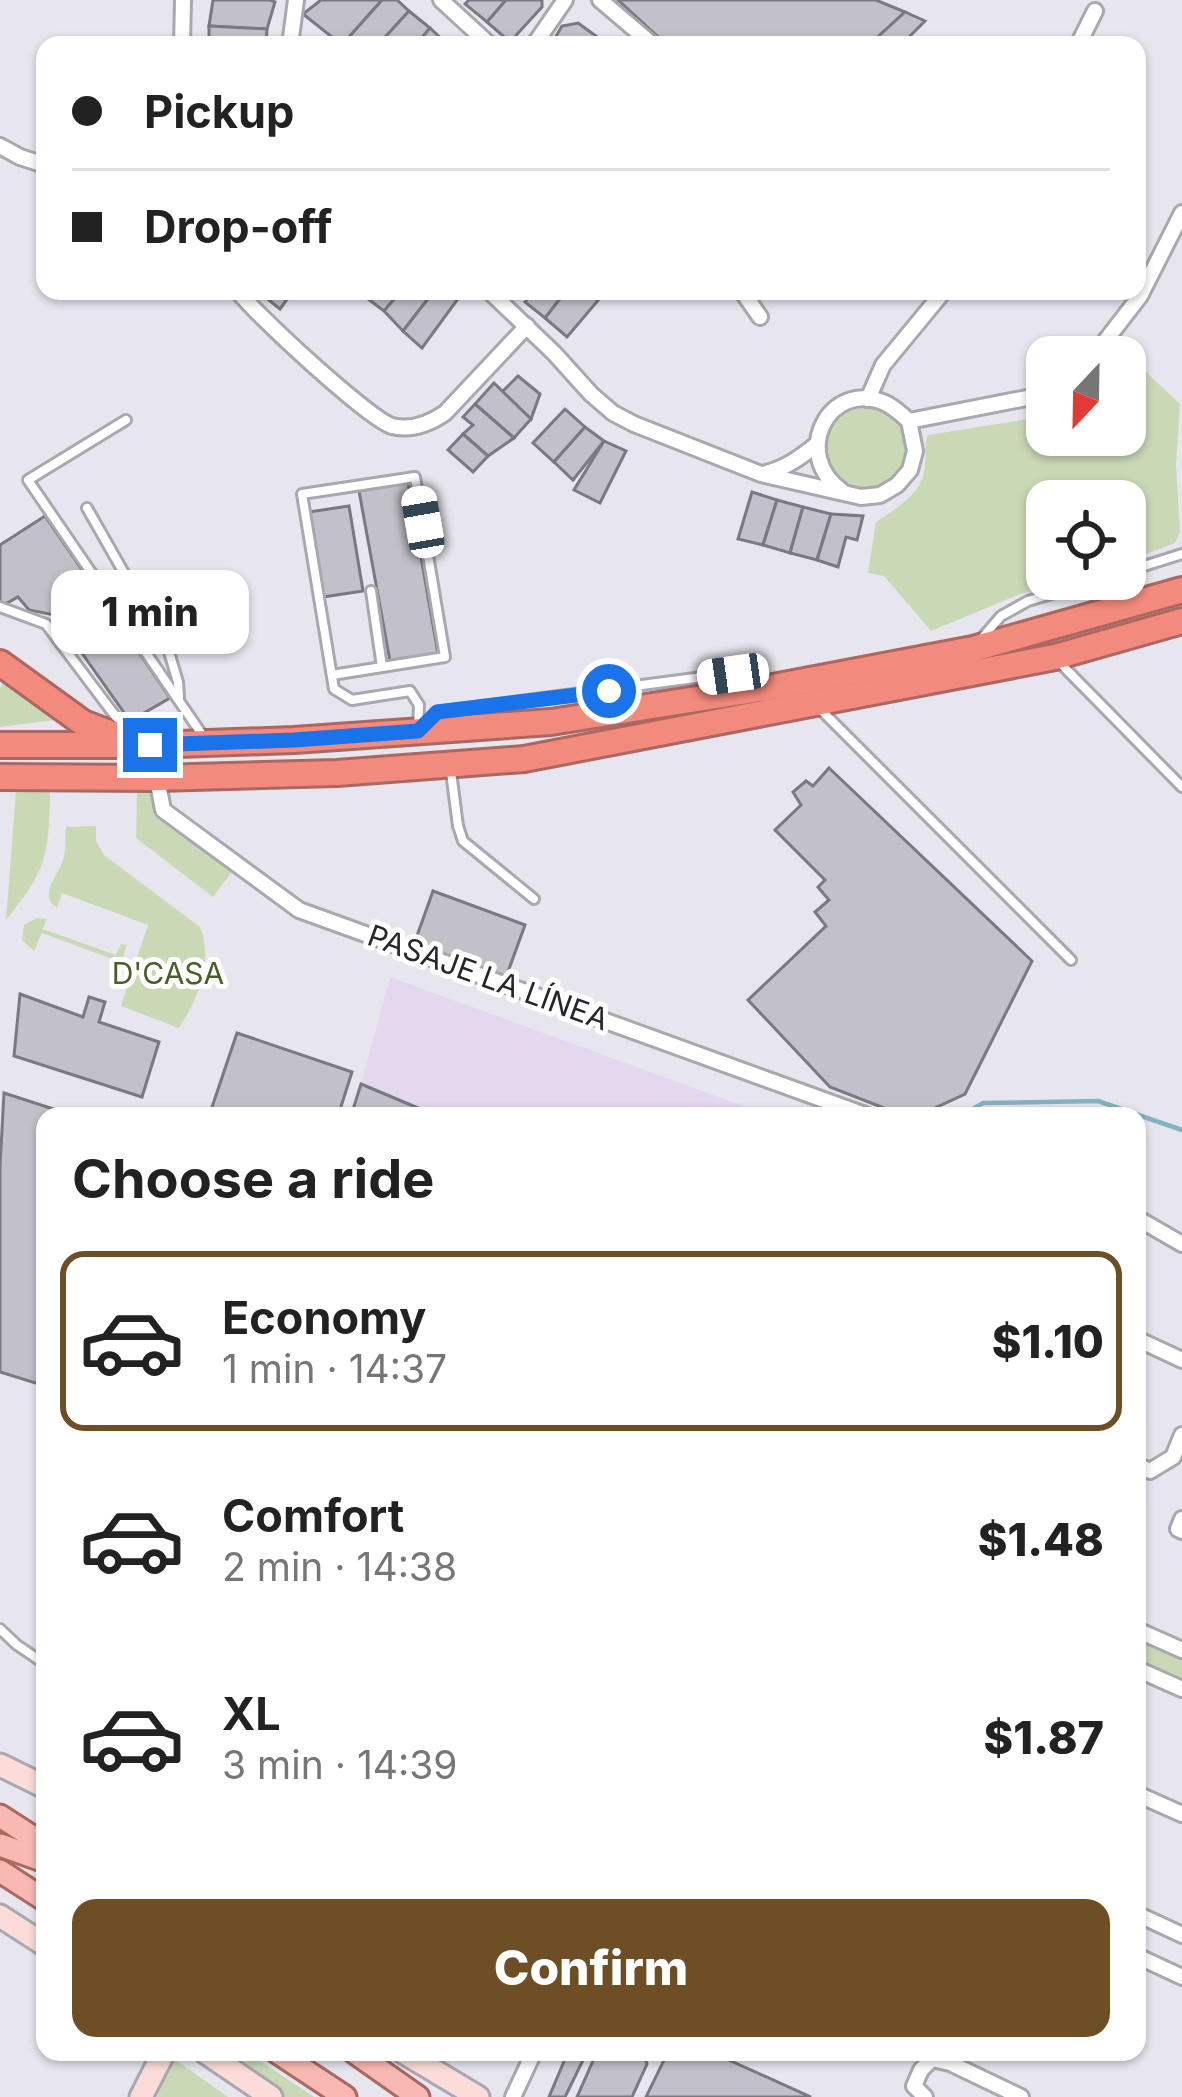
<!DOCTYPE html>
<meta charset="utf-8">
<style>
body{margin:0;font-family:Inter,sans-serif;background:#f2f2f2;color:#222;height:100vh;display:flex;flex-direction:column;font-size:45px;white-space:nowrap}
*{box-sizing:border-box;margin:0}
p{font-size:39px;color:#767676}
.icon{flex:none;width:66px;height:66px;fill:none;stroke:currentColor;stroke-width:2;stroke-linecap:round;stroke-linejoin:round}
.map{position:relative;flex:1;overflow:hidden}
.side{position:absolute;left:36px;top:1107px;width:1110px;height:954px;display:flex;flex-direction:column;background:#fff;border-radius:24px;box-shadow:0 3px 9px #0004}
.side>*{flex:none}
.hud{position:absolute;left:36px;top:36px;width:1110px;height:264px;border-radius:24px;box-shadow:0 3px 9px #0004;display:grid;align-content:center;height:264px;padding:0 36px;background:#fff}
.needle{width:78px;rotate:202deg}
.fabs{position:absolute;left:1026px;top:336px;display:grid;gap:24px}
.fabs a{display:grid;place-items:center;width:120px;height:120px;border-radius:24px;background:#fff;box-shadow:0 3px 9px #0004;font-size:60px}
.end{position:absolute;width:54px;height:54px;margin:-27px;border:15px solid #1a73e8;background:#fff;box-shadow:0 0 0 6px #fff}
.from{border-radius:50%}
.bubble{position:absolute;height:84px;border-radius:24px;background:#fff;box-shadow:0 3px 9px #0004;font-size:39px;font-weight:800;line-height:84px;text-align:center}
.car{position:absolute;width:36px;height:72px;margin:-36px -18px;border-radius:15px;box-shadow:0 0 9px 3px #0007;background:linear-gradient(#fff 24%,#345 0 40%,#fff 0 76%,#345 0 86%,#fff 0)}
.hud b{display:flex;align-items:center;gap:42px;height:114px;font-size:45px}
.hud b+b{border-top:3px solid #e0e0e0}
.hud i{width:30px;height:30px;background:#222}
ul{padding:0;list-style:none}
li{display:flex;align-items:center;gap:36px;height:180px;margin:0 24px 18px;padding:0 12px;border:6px solid transparent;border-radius:24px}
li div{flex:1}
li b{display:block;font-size:45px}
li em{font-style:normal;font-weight:800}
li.on{border-color:#6e4e24}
li>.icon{width:108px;height:108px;stroke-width:1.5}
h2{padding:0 36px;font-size:54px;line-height:144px}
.button{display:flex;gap:24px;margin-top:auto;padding:24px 36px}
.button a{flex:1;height:138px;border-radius:24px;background:#6e4e24;color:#fff;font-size:48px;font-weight:800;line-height:138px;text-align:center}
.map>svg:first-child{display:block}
</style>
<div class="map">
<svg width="1182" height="2097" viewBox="0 0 1182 2097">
<rect width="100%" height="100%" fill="#e7e6ef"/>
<!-- industrial -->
<polygon fill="#e3d8ed" points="390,977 771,1116 437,1116 361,1084"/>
<!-- green -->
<g fill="#c9d9b6">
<path d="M1123,350l57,54 -4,61 4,67 -5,11 -50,19v-61h-78v78h23l-52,16 -87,36 -47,-55 -16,-3 8,-51c20,-14 49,-29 49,-58 1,-11 -1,-18 3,-29l119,-19v19h78v-78h-8z"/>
<circle cx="866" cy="448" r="40"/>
<polygon points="5,678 54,720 0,727 0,689"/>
<polygon points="137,790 158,791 160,812 236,866 213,897 136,838"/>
<path d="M16,791l34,1c-1,65 -4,78 -44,128z"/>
<path d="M96,826v15l8,14 96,72c14,35 -2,71 -21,101l-58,-22 27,-81 -86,-32 -5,15c-20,-14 2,-32 7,-51 2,-10 1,-20 2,-30z"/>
<polygon points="37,918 47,919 43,929 116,955 121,944 127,945 116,976 110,975 115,960 42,933 34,951 22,940 24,925"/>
<polygon points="1137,1638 1182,1659 1182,1681 1137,1661"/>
<polygon points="218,2052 247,2052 314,2097 284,2097"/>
<polygon points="173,2058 228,2097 157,2097"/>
</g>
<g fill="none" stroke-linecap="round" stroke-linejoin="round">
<!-- stream -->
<polyline stroke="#83b3c3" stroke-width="4.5" points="961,1116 983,1103 1098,1101 1182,1130"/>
</g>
<!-- building -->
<g fill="#c2c1ca" stroke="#7a7981" stroke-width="3">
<polygon points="213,0 270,0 275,2 267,29 209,26"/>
<polygon points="321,0 382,0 342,45 303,14"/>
<polygon points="382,0 397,0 409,11 378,45 342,45"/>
<polygon points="469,0 506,0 487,22 465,4"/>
<polygon points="506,0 542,0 542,7 510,42 487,22"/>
<polygon points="618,0 876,0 905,12 869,45 667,45"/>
<polygon points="409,11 430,28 416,45 378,45"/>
<polygon points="905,12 925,21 901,45 869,45"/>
<polygon points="578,23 596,36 589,45 551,45 562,26"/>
<polygon points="209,26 267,29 266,45 209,45"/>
<polygon points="430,28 448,45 416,45"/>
<polygon points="262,291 293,291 280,309 260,293"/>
<polygon points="368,291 401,291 384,311 364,296"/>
<polygon points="401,291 434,291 403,331 384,311"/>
<polygon points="434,291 454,291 460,296 422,348 403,331"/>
<polygon points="533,291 566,291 545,318 525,302"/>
<polygon points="566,291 606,291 567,337 545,318"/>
<polygon points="518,376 540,394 531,419 502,392"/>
<polygon points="494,383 531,419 514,438 475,404"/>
<polygon points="475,404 514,438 488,456 463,434 473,425 463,417"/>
<polygon points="565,409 585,427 554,462 533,443"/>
<polygon points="585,427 604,441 573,480 554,462"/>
<polygon points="463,434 488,456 473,472 448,450"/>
<polygon points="604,441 626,451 600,503 574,490"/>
<polygon points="408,483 438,654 390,661 359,491"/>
<polygon points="752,492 777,500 763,545 738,539"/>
<polygon points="777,500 803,507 790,553 763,545"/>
<polygon points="349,506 363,591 323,597 309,512"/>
<polygon points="803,507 831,514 817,560 790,553"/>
<polygon points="831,514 863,516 857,540 846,537 838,567 817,560"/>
<polygon points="45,516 170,698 130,721 55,615 29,610 18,597 0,607 0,545"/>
<polygon points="829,768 1032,961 965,1094 924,1113 889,1110 830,1087 748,1000 826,926 815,912 829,900 818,887 825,880 775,830 801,805 793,792 806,781 813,786"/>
<polygon points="433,891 525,925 505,980 413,947"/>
<polygon points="20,994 83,1017 89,997 105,1002 99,1022 159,1042 142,1097 14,1056"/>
<polygon points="237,1033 352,1072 338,1116 209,1116"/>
<polygon points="361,1084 437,1116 351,1116"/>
<polygon points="4,1093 75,1116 45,1116 45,1386 0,1372 0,1166"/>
<polygon points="568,2052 587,2052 565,2097 549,2097"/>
<polygon points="597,2052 632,2052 645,2058 647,2064 632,2097 577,2097"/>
<polygon points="674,2052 711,2052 811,2097 646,2097 666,2056"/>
</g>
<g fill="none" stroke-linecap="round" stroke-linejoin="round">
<!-- lane casing -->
<g stroke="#a9a7b0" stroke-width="14">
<g id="lane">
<polyline points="126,420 28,480 203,736"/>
<polyline points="87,508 169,652 178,682 179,697"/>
<polyline points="1125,572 1182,554"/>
<polyline points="371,591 382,667"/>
<polyline points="0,607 46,624 116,717 135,733"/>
<polyline points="982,638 1001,616 1028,601 1101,579"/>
<polyline points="1060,663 1182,787"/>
<polyline points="332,675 445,657 415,477 302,494 334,689 352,700 410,691 419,705 418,728"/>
<polyline points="821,710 1071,960"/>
<polyline points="428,722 437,712 733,673 753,680"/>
<polyline points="451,772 458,826 463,841 534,899"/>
<polyline points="0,1629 17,1645 45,1664"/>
</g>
</g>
<!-- street casing -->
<g stroke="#a9a7b0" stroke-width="20">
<g id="street">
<polyline points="441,0 490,45"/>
<polyline points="600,0 653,45"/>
<polyline points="182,45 183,0"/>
<polyline points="290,45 296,0"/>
<polyline points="534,45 565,0"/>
<polyline points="1078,45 1095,11"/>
<polyline points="0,146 20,157 45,165"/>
<path d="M238,291c17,23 131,128 154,135 20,5 37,-2 53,-13l82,-87"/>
<path d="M489,291l65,62 37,41 22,19 21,11 127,50 100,23 19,-2 17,-10 13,-15 5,-19 -6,-30c-8,-7 -15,-14 -24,-18 -57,-24 -94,52 -43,88"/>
<polyline points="742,291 760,317"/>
<polyline points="1093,357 1140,296 1182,213"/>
<polyline points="868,399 883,365 944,291"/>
<polyline points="909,421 1047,394"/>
<path d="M766,473c20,-5 35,-16 51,-29"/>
<polyline points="157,778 163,810 299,910 868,1116"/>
<polyline points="1137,1218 1182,1244"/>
<polyline points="1137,1339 1182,1360"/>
<polyline points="1137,1465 1150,1471 1173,1457 1182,1435"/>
<polyline points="1182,1519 1178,1529 1182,1531"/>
<polyline points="1137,1630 1182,1650"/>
<polyline points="1137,1669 1182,1689"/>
<polyline points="1137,1794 1182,1814"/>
<polyline points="1137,1914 1182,1935"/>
<polyline points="1137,1956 1182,1977"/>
<polyline points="513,2097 534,2052"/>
<polyline points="925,2097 914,2086 921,2070 932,2059 950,2063 1021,2097"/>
</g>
</g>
<!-- secondary casing -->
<g stroke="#a9a7b0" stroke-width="27">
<g id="secondary">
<polyline points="0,1765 45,1787"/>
<polyline points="0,1916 45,1945"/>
<polyline points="205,2052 271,2097"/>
<polyline points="403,2052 478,2097"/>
<polyline points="141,2097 164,2052"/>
</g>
</g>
<!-- primary casing -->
<g stroke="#ab6760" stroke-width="27">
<g id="primary">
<polyline points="0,1816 45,1845"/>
<polyline points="0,1845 45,1861"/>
<polyline points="0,1871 45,1900"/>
<polyline points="277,2052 345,2097"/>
<polyline points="354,2052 418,2097"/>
</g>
</g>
<!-- highway casing -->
<g stroke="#ab6760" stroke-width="30">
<g id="highway">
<polyline points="0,663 83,723 125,739"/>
<polyline points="0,745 150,745 294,740 551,722 773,687 973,649 1182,590"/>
<polyline points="0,777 157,778 337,773 524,759 1055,657 1182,621"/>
</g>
</g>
<!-- lane -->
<use href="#lane" stroke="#fff" stroke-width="8"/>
<!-- street -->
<use href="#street" stroke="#fff" stroke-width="14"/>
<!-- secondary -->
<use href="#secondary" stroke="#fbdcd8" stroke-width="21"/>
<!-- primary -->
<use href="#primary" stroke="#f8b9b2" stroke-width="21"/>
<!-- highway -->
<use href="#highway" stroke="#f38a7e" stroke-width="24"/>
</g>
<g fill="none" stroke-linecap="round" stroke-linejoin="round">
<!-- route -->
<polyline stroke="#1a73e8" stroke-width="15" points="150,745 294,740 418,731 437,712 609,691"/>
</g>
<g text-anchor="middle" stroke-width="10" stroke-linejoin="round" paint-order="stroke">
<!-- park labels -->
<g font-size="30" fill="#495f27" stroke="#fff">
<text x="168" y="984">D'CASA</text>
</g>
<!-- street labels -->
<g font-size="30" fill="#262529" stroke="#fff">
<text transform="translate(488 978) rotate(20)" y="10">PASAJE LA LÍNEA</text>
</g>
</g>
</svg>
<div class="fabs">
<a><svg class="needle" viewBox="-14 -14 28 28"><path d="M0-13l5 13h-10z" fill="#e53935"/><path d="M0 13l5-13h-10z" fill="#767676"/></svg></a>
<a><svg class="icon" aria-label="locate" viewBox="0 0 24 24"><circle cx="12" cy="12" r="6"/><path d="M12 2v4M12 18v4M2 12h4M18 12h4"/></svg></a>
</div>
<i class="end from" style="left:609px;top:691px"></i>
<i class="end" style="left:150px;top:745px"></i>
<div class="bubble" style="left:51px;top:570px;width:198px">1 min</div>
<i class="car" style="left:423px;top:522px;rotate:350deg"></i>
<i class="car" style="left:733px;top:674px;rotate:262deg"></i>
<div class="hud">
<b><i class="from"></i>Pickup</b>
<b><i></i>Drop-off</b>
</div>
<section class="side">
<h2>Choose a ride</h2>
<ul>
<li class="on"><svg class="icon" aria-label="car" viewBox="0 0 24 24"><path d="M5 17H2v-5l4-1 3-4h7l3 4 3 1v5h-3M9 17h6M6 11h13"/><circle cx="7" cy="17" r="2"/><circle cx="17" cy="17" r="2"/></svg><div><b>Economy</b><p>1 min · 14:37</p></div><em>$1.10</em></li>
<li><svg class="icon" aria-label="car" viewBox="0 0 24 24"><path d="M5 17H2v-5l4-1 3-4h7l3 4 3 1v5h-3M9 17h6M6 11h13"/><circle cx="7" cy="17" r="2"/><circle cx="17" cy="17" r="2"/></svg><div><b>Comfort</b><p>2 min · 14:38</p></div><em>$1.48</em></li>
<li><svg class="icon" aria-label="car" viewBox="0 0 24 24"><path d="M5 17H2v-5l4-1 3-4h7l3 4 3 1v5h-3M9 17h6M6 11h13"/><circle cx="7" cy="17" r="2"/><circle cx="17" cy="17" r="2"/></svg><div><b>XL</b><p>3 min · 14:39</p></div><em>$1.87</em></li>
</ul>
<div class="button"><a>Confirm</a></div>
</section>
</div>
